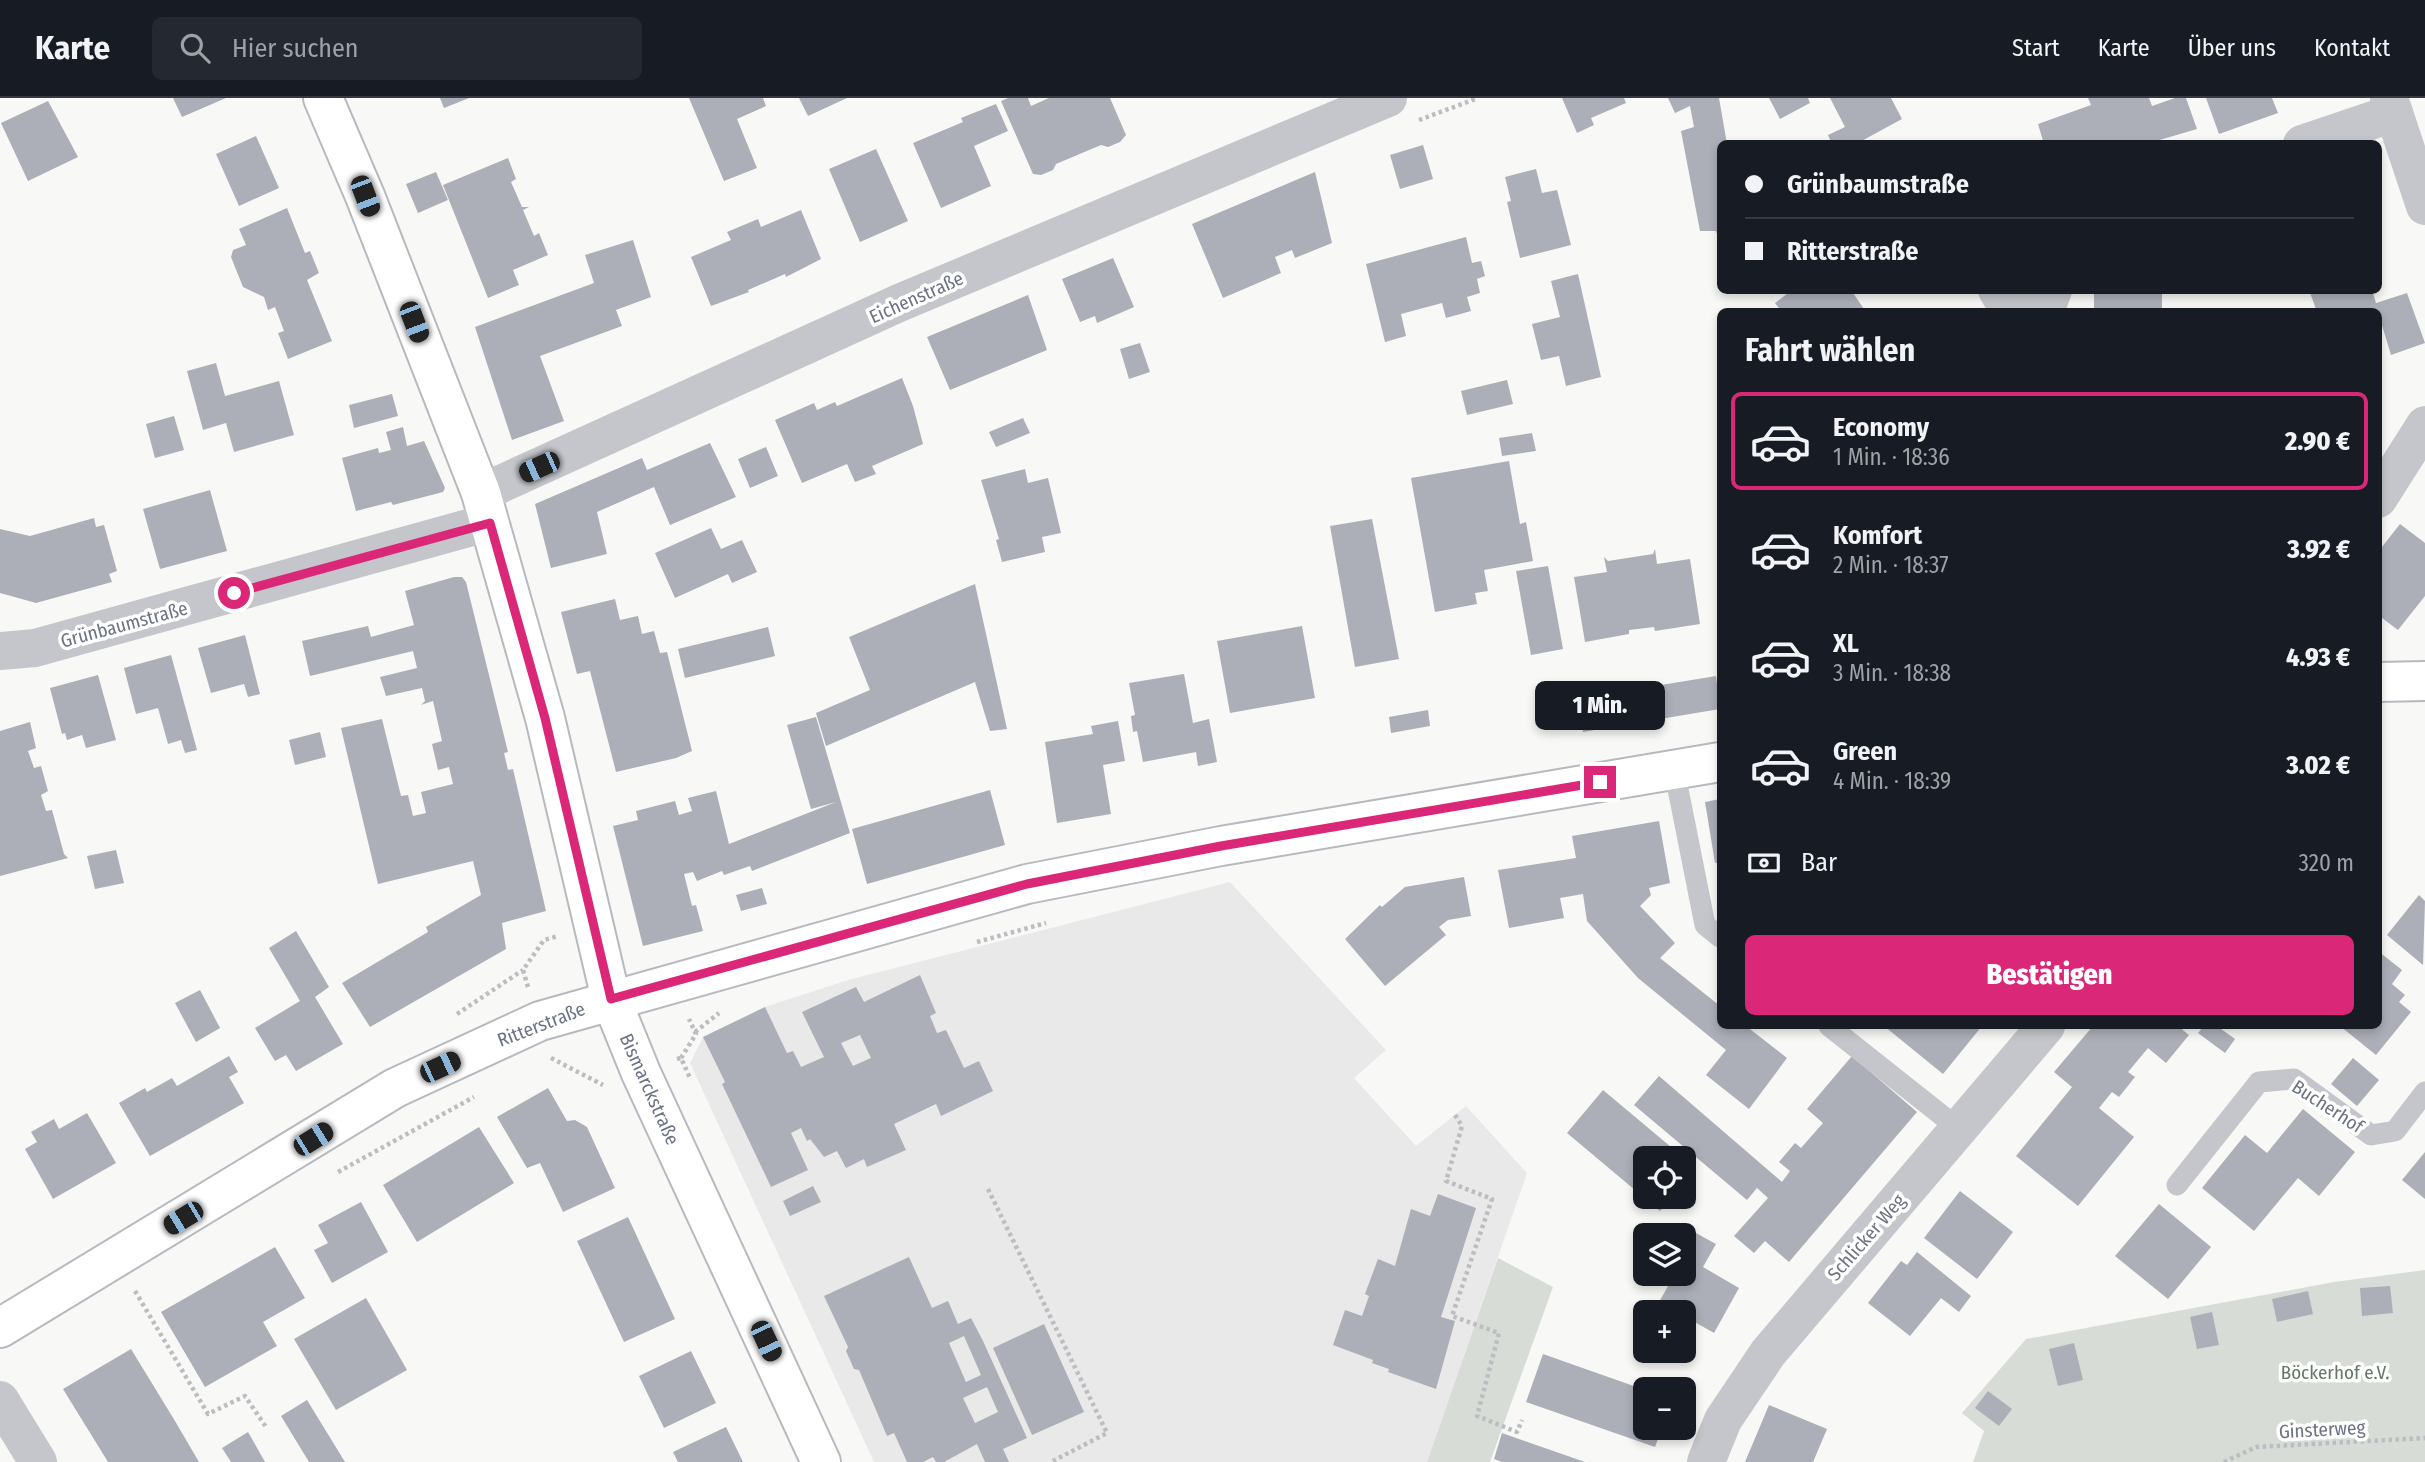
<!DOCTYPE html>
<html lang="de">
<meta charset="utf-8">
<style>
body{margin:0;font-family:"Fira Sans Condensed",sans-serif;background:#242831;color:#f1f3f6;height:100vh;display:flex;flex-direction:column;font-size:26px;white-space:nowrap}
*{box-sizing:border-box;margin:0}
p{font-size:23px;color:#9ea1a6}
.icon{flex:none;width:38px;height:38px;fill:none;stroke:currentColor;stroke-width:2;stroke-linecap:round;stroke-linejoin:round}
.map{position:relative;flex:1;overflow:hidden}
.side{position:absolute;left:1717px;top:210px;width:665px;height:721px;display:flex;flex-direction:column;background:#171b24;border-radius:10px;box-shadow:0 4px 10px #0003}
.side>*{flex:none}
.banner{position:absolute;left:1717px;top:42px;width:665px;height:154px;border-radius:10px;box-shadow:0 4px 10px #0003;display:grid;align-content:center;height:154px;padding:0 28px;background:#171b24}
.buttons{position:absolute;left:1633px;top:1048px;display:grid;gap:14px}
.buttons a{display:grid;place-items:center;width:63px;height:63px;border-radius:10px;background:#171b24;box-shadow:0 4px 10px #0003;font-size:35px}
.end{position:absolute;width:32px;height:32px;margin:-16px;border:9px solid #db2777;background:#fff;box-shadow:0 0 0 4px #fff}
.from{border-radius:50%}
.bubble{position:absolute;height:49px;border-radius:10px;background:#171b24;box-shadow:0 4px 10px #0003;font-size:23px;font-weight:800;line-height:49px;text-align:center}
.car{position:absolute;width:21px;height:42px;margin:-21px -10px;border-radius:9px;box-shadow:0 0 5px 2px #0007;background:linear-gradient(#222 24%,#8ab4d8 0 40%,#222 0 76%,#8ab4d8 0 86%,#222 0)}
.banner b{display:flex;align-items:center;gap:24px;height:66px;font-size:26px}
.banner b+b{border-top:2px solid #363941}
.banner i{width:18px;height:18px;background:#f1f3f6}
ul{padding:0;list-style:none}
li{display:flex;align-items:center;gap:21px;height:98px;margin:0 14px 10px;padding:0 14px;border:4px solid transparent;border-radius:10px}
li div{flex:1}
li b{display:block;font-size:26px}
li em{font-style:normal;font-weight:800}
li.active{border-color:#db2777}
li>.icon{width:63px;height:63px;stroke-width:1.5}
h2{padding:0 28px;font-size:32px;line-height:84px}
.pay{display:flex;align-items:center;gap:18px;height:77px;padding:0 28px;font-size:26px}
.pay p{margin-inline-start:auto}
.button{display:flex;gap:14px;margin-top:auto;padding:14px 28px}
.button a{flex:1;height:80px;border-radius:10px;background:#db2777;color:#fff;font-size:28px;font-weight:800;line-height:80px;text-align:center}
header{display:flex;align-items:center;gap:42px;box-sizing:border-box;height:98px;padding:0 35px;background:#171b24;border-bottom:2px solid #363941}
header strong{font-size:33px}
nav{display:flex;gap:38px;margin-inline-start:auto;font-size:24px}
.search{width:490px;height:63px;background:#242831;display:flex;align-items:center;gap:18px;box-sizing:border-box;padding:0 24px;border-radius:10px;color:#9ea1a6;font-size:26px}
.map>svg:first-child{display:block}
</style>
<header>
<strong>Karte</strong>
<div class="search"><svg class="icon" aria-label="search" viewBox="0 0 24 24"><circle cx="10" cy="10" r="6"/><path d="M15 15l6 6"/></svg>Hier suchen</div>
<nav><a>Start</a><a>Karte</a><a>Über uns</a><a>Kontakt</a></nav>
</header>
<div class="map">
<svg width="2425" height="1364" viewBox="0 0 2425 1364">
<rect width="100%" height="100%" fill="#f8f8f6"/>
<!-- built -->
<polygon fill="#e9e9e9" points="1230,784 1386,952 1354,980 1416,1048 1466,1008 1527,1075 1427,1364 874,1364 690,965 703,939 765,909 848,882"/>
<!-- green -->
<g fill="#d7ddd6">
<polygon points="1498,1160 1553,1189 1490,1364 1427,1364"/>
<polygon points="2425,1172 2425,1364 1973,1364 1984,1333 1962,1315 2026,1241 2334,1184"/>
</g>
<!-- building -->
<g fill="#adafb8" fill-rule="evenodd">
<polygon points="173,0 226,0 182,19"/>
<polygon points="440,0 469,0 444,10"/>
<polygon points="689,0 763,0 766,8 737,21 757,70 724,83"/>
<polygon points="799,0 847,0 808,18"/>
<polygon points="1008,0 1028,0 1031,8 1049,0 1110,0 1126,37 1120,44 1108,49 1101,47 1056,66 1053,72 1041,77 1033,76 1001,3"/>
<polygon points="1562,0 1624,0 1626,5 1591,20 1594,27 1577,35"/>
<polygon points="1668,0 1719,0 1727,46 1720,46 1720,139 1718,139 1716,133 1700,133 1681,33 1694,29 1690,8 1675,15"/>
<polygon points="1769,0 1808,0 1810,5 1780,21"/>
<polygon points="1830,0 1891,0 1902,21 1856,46 1832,46 1828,37 1845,29"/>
<polygon points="2088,0 2149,0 2152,8 2175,0 2186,0 2197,31 2146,46 2044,46 2038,26 2091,7"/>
<polygon points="2206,0 2272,0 2278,15 2219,36"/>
<polygon points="48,3 78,59 28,83 1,25"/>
<polygon points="996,6 1008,33 974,48 991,88 941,110 913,45 963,24 961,20"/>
<polygon points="256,38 279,90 239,108 216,56"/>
<polygon points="1423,47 1433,81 1400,91 1390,57"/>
<polygon points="876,51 908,123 860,144 829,71"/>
<polygon points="508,60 516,81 511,84 522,109 529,109 523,112 534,138 539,135 548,157 513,172 519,187 488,200 443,87"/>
<polygon points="1536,71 1542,95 1557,92 1571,147 1520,160 1507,104 1511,103 1505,79"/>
<polygon points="436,74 448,102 418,115 406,86"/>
<polygon points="1315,74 1332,145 1295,160 1292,152 1275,159 1281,175 1223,200 1192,126"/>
<polygon points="287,110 305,155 310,153 319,175 307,182 332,243 288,261 278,235 284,233 275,209 268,212 264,199 243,189 231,159 233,152 246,147 239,131"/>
<polygon points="801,112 821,161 786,179 785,176 748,192 749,194 711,208 691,159 731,142 727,134 758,121 761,129"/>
<polygon points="1466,139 1472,165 1481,163 1485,178 1477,181 1480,195 1467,199 1471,213 1446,220 1442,205 1401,216 1406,238 1385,244 1366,166"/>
<polygon points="633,142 651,199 616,212 622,228 540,258 564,323 512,342 475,229 594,185 585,157"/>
<polygon points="1113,160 1134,209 1097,225 1095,218 1080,224 1062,181"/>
<polygon points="1578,176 1601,279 1566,288 1559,258 1541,262 1532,226 1560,219 1551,183"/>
<polygon points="1792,192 1851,192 1866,214 1782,214 1775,205"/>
<polygon points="2094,192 2162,192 2162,214 2094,210"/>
<polygon points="2309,192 2372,192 2376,205 2407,195 2425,245 2391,257 2378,214 2317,214"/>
<polygon points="1028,197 1047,252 950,292 927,239"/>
<polygon points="1140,245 1150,274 1129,281 1120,251"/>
<polygon points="216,265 225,298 279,283 294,337 234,354 226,325 203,332 187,273"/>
<polygon points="902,280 913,308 923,346 872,368 876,376 855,384 847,366 802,385 775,322 814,305 817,312 835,304 837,308"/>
<polygon points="1507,282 1513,306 1467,317 1461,293"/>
<polygon points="392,296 398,318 354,330 349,307"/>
<polygon points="174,318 184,352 155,360 146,326"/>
<polygon points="1023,320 1030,335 996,349 989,334"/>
<polygon points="403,329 407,348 424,343 445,390 443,394 393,407 391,404 356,413 342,360 378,350 379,355 391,352 386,334"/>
<polygon points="1532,335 1536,353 1502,358 1499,340"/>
<polygon points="710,345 736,399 670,427 654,389 597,414 607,456 551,470 535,406 642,360 647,372"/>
<polygon points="766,349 778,378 750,390 738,361"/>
<polygon points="1509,363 1520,426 1526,424 1533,463 1484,472 1488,493 1475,495 1477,506 1435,514 1411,380"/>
<polygon points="1025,371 1028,385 1048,380 1061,435 1042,439 1045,454 1002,464 996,442 999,441 981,382"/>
<polygon points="210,392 227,453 160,471 143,411"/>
<polygon points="94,420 96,429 104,427 117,473 109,476 112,484 36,505 0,495 0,431 30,438"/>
<polygon points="1372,421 1399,561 1355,569 1330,428"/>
<polygon points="2400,426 2425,445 2425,498 2398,532 2378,517 2378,454"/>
<polygon points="711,430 721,451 742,442 757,474 732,485 728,476 675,500 655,455"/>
<polygon points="1655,451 1657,466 1690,461 1700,526 1655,533 1654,529 1629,532 1629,536 1585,544 1574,479 1607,474 1604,459 1608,463 1653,456"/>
<polygon points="1548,468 1563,551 1531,557 1516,473"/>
<polygon points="454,479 462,479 466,484 508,654 504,655 508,672 513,671 546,813 502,825 506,851 370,929 342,885 428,834 426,829 481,797 473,763 378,786 341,630 382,621 401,698 408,697 413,718 426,715 421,694 453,686 449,669 438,672 432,646 442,643 433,603 421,607 425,603 422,590 386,598 380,579 417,570 413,553 310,578 302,543 368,528 371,539 414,527 405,493"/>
<polygon points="975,486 1007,631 990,633 975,584 826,648 816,615 870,592 849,539"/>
<polygon points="615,501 620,522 638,518 642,536 654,533 660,555 667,554 692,653 676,660 616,674 590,573 577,576 561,514"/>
<polygon points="1302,528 1315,600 1230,615 1217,543"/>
<polygon points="768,529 775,558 685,580 678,551"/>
<polygon points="245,537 260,596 248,599 244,586 211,595 198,550"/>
<polygon points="171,557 197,652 185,655 181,642 168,646 158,610 136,616 124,570"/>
<polygon points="1184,576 1193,625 1209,621 1217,664 1198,668 1196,654 1143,664 1137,633 1133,634 1131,618 1135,617 1129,585"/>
<polygon points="98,577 116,642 86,650 82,637 67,642 65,635 62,636 50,590"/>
<polygon points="1716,578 1720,611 1654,622 1649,589"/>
<polygon points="1611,594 1617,628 1583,634 1578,600"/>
<polygon points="1428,612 1430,628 1391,635 1389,619"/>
<polygon points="816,619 850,735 752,773 750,768 724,777 722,773 697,783 693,774 684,776 692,808 696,807 703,833 643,848 613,728 638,722 636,713 675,703 679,717 692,713 688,700 716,693 729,746 836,704 811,711 787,627"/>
<polygon points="1118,623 1125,663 1103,667 1111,716 1057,725 1045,644 1093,636 1091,628"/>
<polygon points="30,624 36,650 28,653 34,670 41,668 48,693 41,697 46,713 52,712 64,756 68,760 0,778 0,633"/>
<polygon points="320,634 326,659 295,667 289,642"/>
<polygon points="990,692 1005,747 867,786 852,731"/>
<polygon points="1720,701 1720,764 1715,765 1705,704"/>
<polygon points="1659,723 1670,785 1649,790 1651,797 1640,808 1675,845 1660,860 1720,908 1720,928 1746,928 1787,960 1749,1011 1706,977 1726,952 1638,880 1587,823 1583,796 1560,800 1564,820 1509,830 1498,772 1576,760 1572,738"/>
<polygon points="116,752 124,785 95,791 87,758"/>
<polygon points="1464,779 1471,818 1448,822 1439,829 1446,837 1385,888 1345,841 1380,807 1382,809 1405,789"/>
<polygon points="762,790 767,806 741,813 736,797"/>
<polygon points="2419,797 2425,803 2423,867 2387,837"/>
<polygon points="296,833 329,889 315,899 343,946 296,973 286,957 275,963 255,930 300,903 269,850"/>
<polygon points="2378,853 2402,872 2392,886 2405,897 2399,904 2411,914 2376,957 2340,928 2378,928"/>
<path d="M920,877l16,38 -6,3 7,17 9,-3 18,38 15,-7 14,30 -52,25 -5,-12 -42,20 12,26 -39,17 -3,-8 -18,9 -9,-17 -13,6 -14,-18 -3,2 -6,-13 -10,5 17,37 -37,17 -49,-103 3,-2 -22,-45 62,-30 22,46 6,-2 8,16 23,-10 -22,-45 54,-25 8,15zM860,937l11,23 -18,8 -12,-23z"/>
<polygon points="200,892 220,930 196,944 175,905"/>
<polygon points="1884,928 1982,928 1943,976"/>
<polygon points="2093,928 2178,928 2189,937 2166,965 2148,950 2128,974 2135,979 2119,999 2112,994 2099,1010 2134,1039 2078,1108 2016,1058 2072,989 2054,974"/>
<polygon points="2204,928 2217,928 2235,941 2225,955 2198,935"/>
<polygon points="229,958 238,974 229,979 244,1005 150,1058 119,1005 145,990 147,994 172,980 177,988"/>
<polygon points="1852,958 1917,1014 1789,1164 1765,1143 1754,1155 1734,1138 1768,1100 1757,1090 1747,1102 1634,1007 1659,978 1782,1084 1790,1073 1779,1064 1795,1045 1801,1050 1823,1025 1807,1011"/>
<polygon points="2353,960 2379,982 2357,1008 2331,986"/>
<polygon points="548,990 567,1023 575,1022 587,1029 615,1090 563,1114 540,1065 527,1070 497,1019"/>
<polygon points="1603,992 1696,1070 1684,1085 1684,1060 1645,1060 1645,1099 1672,1099 1660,1113 1567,1035"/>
<polygon points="2303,1011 2355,1054 2319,1098 2298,1080 2254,1133 2202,1090 2245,1037 2267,1055"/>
<polygon points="87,1015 116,1065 53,1101 25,1051 37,1044 31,1034 54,1021 59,1031"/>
<polygon points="479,1029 514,1085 417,1144 383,1087"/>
<polygon points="2425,1054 2425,1101 2402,1082"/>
<polygon points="813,1088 821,1104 790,1118 783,1103"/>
<polygon points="1960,1093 2013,1134 1977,1181 1924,1140"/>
<polygon points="1438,1096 1476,1110 1441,1219 1455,1223 1436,1291 1388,1274 1389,1271 1372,1265 1373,1262 1333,1247 1345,1212 1362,1218 1369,1198 1365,1196 1378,1161 1395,1168 1411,1111 1430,1118"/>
<polygon points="361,1104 388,1154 332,1185 314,1152 328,1145 318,1127"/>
<polygon points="2159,1106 2211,1149 2168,1201 2115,1158"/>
<polygon points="628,1119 675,1221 624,1244 577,1143"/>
<polygon points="1683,1128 1716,1146 1703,1169 1739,1190 1714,1235 1684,1218 1684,1214 1677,1214 1659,1204 1675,1176 1684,1176 1684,1138 1677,1138"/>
<polygon points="275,1149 305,1200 263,1224 277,1248 205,1289 161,1214"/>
<polygon points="1917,1154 1971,1198 1959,1214 1941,1200 1910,1238 1868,1205 1901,1163 1907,1167"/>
<path d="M909,1159l23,51 16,-7 10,23 13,-6 12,23 44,97 -24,11 6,13h-24l-8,-18 -33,18h-8l-3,-5 -10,5h-16l-13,-29 -7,3 -28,-66 -5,-1 -8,-18 2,-4 -24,-51zM964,1238l17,39 -15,7 -17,-39zM987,1289l11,25 -23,11 -12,-25z"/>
<polygon points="2390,1188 2393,1215 2362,1218 2360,1190"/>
<polygon points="2308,1193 2313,1216 2277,1224 2272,1201"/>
<polygon points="366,1200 407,1272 336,1312 294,1241"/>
<polygon points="2212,1214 2219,1247 2197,1251 2190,1219"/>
<polygon points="1044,1226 1084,1314 1032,1337 993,1250"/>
<polygon points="2074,1245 2083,1282 2058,1288 2049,1251"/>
<polygon points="131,1251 175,1323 199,1364 108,1364 63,1291"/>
<polygon points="691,1253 716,1305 664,1330 639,1278"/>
<polygon points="1543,1256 1645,1292 1645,1330 1662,1330 1655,1349 1526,1304"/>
<polygon points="1988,1293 2012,1311 1999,1328 1975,1310"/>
<polygon points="307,1302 345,1364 309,1364 281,1318"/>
<polygon points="1769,1307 1827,1331 1813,1364 1745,1364"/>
<polygon points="726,1329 743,1364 678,1364 673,1354"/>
<polygon points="248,1334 265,1364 231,1364 222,1350"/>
<polygon points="1502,1335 1585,1364 1502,1364 1494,1361"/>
</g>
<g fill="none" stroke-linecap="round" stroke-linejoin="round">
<!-- secondary casing -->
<g stroke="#b7b9bf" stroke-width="42">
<g id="secondary">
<polyline points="323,0 365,98 481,395 545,620 611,901 641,975 821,1364"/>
<polyline points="2378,584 2425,583"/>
<polyline points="0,1230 395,990 540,923 1027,786 1221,748 1720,664"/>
</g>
</g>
<!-- path -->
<g stroke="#bcbdc1" stroke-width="4.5" stroke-dasharray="3.5 3.5" stroke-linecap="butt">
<polyline points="1419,22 1478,0"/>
<polyline points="977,844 1046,825"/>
<polyline points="528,889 523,872 544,842 558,838"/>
<polyline points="457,916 523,872"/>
<polyline points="695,934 719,915"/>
<polyline points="551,960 603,987"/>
<polyline points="681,960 696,936 689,921"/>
<polyline points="677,961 681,960 690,980"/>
<polyline points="1455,1017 1462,1028 1446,1083 1492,1101 1452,1218 1499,1235 1477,1318 1517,1334 1522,1322"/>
<polyline points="338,1074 474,999"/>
<polyline points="988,1091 1107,1335 1051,1364"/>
<polyline points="135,1193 208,1316 245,1298 266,1329"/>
<polyline points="2224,1364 2256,1349 2425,1340"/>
</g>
<!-- lane -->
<g stroke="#c5c6cb" stroke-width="21">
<polyline points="1674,671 1705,827 1720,839"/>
<polyline points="1829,928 1959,1031"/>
<polyline points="2177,1087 2259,984 2294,981 2371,1037 2395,1033 2425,994"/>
</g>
<!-- street -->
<g stroke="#c5c6cb" stroke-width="38">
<polyline points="2389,0 2425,108"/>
<polyline points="2302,46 2394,15"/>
<polyline points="1997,192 2006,207 2020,214"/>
<polyline points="2030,214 2049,203 2053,192"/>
<polyline points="481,395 899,205 1388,0"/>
<polyline points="2378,401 2425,327"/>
<polyline points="0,553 35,550 490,424"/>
<polyline points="0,1302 38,1364"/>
<polyline points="1706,1364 1723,1322 1768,1255 2046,928"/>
</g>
<!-- secondary -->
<use href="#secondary" stroke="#fff" stroke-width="38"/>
</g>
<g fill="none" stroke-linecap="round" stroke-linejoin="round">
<!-- route -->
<polyline stroke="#db2777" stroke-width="9" points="234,495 490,425 545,620 611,901 1027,786 1221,748 1600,684"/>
</g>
<g text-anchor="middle" stroke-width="7" stroke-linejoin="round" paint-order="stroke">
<!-- street labels -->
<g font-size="19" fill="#6b7284" stroke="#fff">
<text transform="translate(916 199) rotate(-24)" y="7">Eichenstraße</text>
<text transform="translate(124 526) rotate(-15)" y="7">Grünbaumstraße</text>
<text transform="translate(541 926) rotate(-21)" y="7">Ritterstraße</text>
<text transform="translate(650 991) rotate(66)" y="7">Bismarckstraße</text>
<text transform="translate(2328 1008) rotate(33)" y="7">Bucherhof</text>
<text transform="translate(1866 1139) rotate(-49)" y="7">Schlicker Weg</text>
<text transform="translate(2322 1331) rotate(-3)" y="7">Ginsterweg</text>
</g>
<!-- park labels -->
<g font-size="19" fill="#657766" stroke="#fff">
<text x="2335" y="1281">Böckerhof e.V.</text>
</g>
</g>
</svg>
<div class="buttons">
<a><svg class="icon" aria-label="locate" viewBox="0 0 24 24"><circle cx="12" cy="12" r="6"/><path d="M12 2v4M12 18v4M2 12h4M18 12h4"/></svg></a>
<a><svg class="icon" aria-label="layers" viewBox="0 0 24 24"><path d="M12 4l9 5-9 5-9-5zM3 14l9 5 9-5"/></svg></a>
<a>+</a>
<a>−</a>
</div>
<i class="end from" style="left:234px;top:495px"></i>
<i class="end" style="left:1600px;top:684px"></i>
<div class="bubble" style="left:1535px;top:583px;width:130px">1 Min.</div>
<i class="car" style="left:365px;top:98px;rotate:159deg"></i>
<i class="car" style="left:414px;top:224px;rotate:159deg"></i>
<i class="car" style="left:539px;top:369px;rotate:246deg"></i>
<i class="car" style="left:440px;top:969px;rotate:65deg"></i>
<i class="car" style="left:313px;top:1041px;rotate:58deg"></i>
<i class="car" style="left:183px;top:1120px;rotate:239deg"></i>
<i class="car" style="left:766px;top:1243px;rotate:155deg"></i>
<div class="banner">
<b><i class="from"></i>Grünbaumstraße</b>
<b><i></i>Ritterstraße</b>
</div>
<section class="side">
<h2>Fahrt wählen</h2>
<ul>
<li class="active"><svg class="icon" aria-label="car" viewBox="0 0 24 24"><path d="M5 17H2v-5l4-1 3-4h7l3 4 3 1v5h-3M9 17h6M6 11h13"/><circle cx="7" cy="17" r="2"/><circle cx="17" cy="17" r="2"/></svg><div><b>Economy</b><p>1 Min. · 18:36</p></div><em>2.90 €</em></li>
<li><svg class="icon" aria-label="car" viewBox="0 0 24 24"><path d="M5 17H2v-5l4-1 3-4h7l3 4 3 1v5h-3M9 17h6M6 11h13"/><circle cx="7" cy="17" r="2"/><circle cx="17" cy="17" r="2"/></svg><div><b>Komfort</b><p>2 Min. · 18:37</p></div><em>3.92 €</em></li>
<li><svg class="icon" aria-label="car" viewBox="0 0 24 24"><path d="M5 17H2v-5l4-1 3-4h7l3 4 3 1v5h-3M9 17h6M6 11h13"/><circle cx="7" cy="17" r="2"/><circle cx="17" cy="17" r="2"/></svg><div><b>XL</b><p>3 Min. · 18:38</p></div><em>4.93 €</em></li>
<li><svg class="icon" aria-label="car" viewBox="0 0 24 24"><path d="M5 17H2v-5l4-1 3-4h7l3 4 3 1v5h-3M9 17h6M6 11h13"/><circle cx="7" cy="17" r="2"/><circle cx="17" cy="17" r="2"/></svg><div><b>Green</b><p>4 Min. · 18:39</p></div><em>3.02 €</em></li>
</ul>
<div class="pay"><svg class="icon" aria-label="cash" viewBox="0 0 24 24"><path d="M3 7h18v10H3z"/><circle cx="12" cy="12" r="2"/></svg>Bar<p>320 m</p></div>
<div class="button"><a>Bestätigen</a></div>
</section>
</div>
